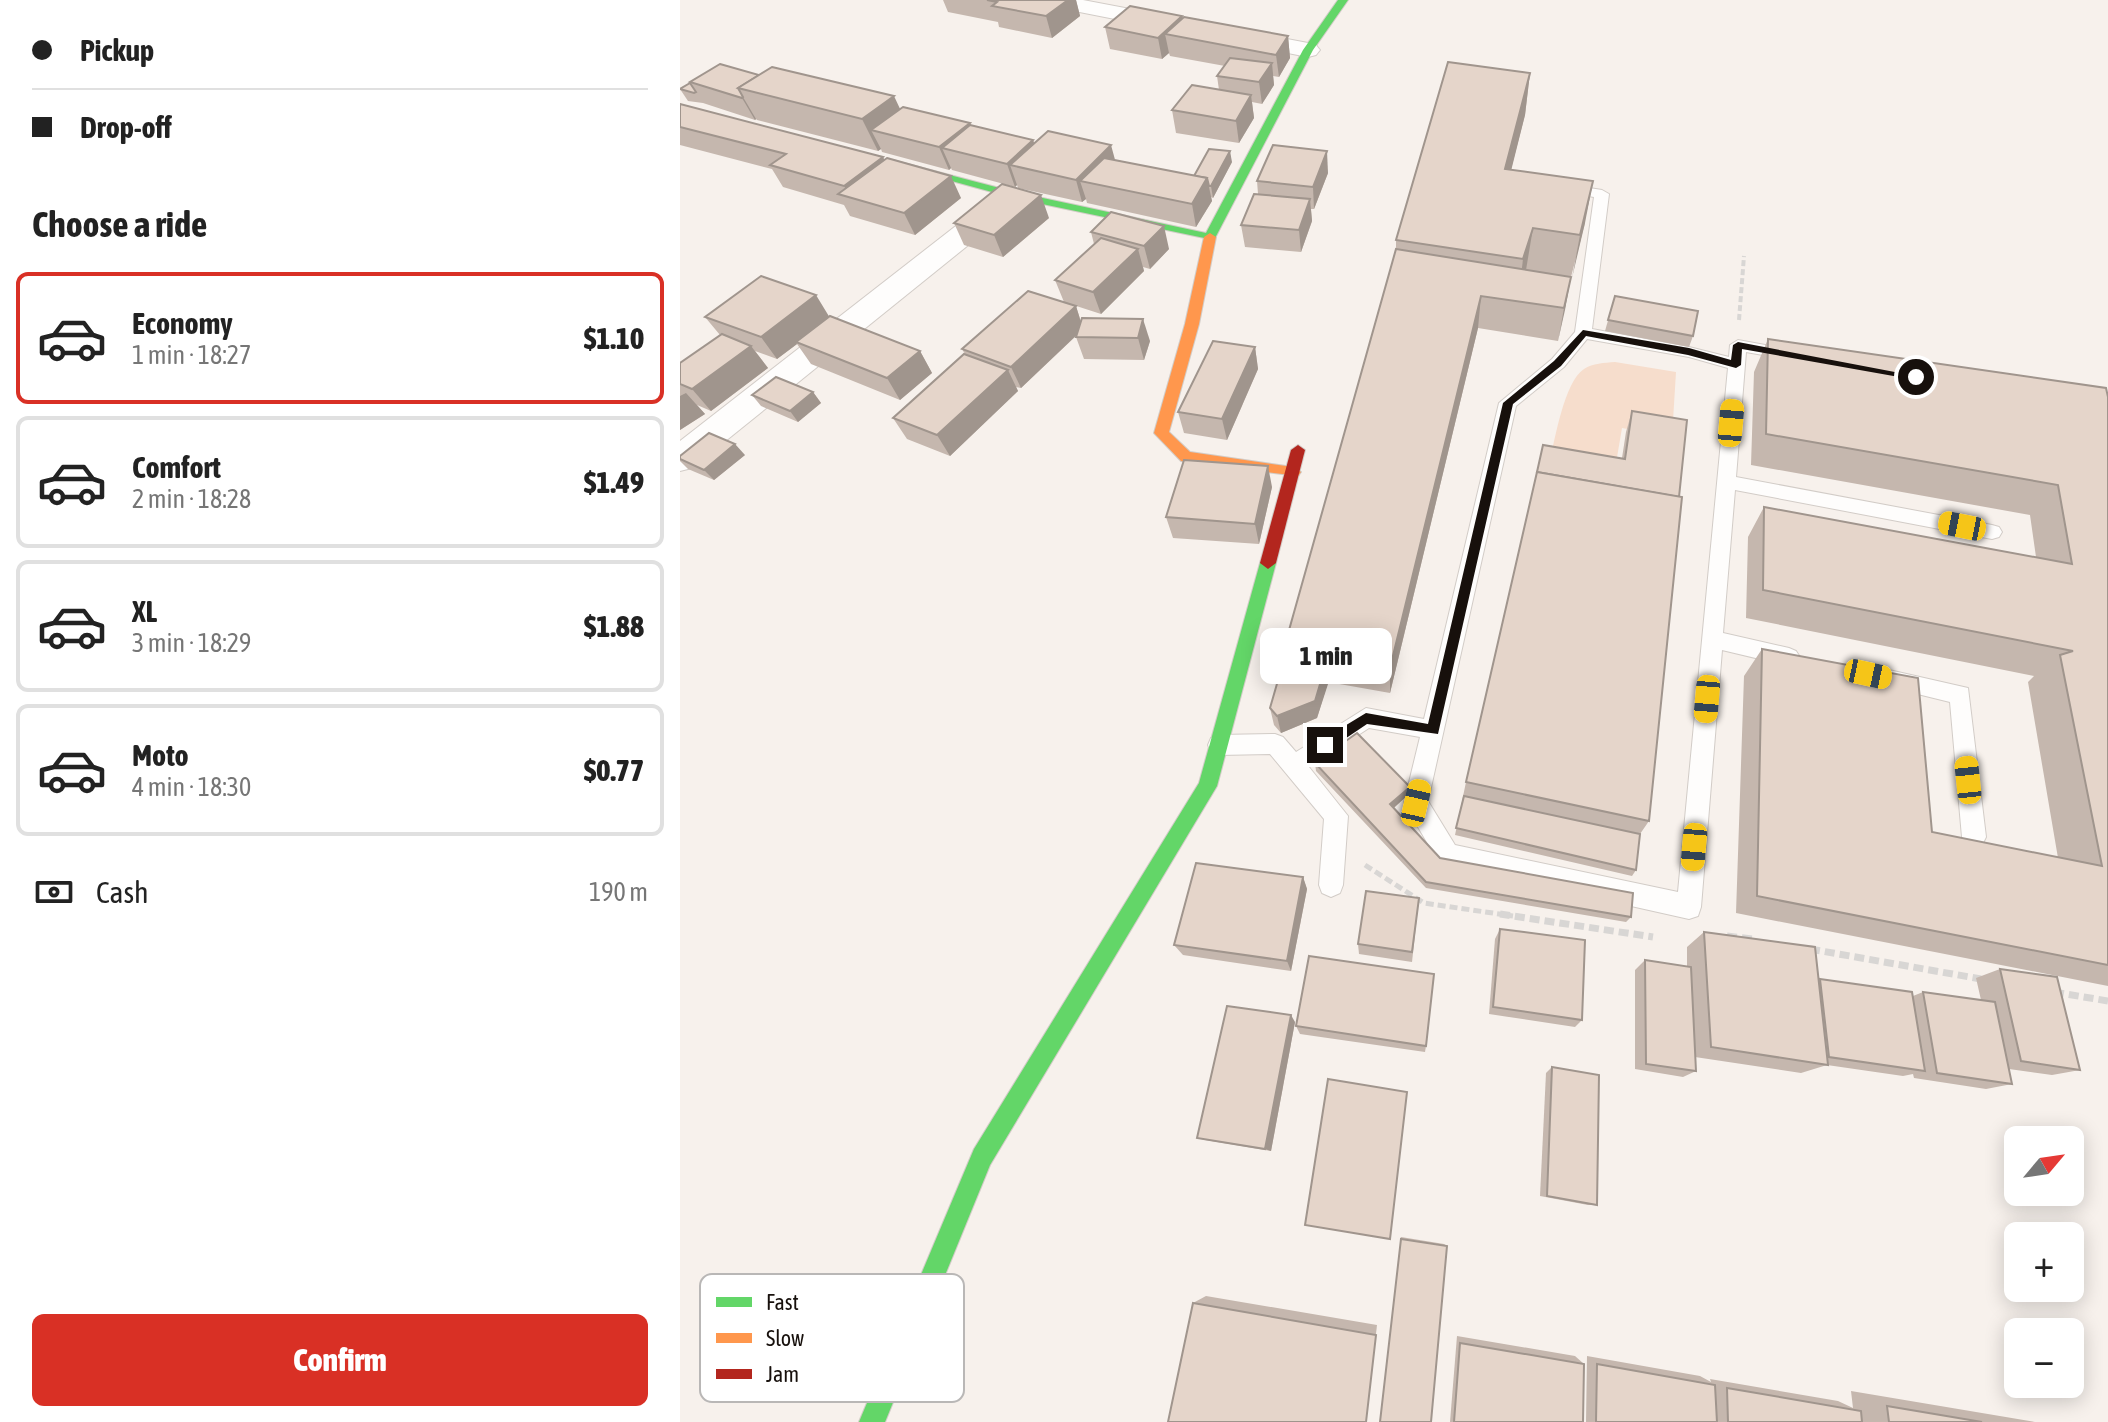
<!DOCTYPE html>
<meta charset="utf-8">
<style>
body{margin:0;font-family:"Asap Condensed",sans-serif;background:#f6f6f6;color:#222;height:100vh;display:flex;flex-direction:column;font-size:30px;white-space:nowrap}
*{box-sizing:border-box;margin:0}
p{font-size:26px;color:#767676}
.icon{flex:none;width:44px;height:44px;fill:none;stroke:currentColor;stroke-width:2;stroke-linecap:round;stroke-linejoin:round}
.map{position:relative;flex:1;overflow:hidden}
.side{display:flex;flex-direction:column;background:#fff;width:680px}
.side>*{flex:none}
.hud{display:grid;align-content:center;height:176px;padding:0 32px;background:#fff}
.needle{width:52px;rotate:61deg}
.buttons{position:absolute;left:1324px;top:1126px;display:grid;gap:16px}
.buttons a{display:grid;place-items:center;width:80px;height:80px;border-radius:12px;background:#fff;box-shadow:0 4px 20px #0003;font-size:40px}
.end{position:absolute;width:36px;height:36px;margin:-18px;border:10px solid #17100c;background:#fff;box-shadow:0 0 0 4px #fff}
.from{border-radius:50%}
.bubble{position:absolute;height:56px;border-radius:12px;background:#fff;box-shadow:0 4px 20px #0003;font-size:26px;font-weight:800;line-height:56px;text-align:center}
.car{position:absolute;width:24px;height:48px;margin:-24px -12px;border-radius:10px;box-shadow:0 0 6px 2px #0007;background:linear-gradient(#f5c518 24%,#345 0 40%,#f5c518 0 76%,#345 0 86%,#f5c518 0)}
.hud b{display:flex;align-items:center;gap:28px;height:76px;font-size:30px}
.hud b+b{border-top:2px solid #e0e0e0}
.hud i{width:20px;height:20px;background:#222}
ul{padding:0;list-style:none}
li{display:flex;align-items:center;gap:24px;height:132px;margin:0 16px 12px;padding:0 16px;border:4px solid #e0e0e0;border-radius:12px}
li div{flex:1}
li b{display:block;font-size:30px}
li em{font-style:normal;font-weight:800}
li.on{border-color:#d93025}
li>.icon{width:72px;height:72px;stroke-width:1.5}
h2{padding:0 32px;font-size:36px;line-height:96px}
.pay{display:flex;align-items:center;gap:20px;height:88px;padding:0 32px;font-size:30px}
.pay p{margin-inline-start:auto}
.action{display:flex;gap:16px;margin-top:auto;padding:16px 32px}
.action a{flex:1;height:92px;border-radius:12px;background:#d93025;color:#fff;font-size:32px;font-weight:800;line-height:92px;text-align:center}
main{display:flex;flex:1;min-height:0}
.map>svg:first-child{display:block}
</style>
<main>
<section class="side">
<div class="hud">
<b><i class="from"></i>Pickup</b>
<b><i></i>Drop-off</b>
</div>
<h2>Choose a ride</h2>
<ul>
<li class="on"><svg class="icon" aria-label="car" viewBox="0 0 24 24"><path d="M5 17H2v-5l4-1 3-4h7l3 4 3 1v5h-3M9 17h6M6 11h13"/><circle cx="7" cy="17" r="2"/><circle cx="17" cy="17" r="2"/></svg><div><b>Economy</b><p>1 min · 18:27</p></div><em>$1.10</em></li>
<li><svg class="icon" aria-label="car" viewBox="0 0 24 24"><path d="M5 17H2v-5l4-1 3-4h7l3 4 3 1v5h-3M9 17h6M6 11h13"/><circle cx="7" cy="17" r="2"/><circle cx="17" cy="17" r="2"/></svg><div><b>Comfort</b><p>2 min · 18:28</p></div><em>$1.49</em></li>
<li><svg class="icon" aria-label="car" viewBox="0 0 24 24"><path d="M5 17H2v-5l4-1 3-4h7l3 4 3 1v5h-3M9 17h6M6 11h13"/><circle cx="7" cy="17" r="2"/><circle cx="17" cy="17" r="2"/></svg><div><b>XL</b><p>3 min · 18:29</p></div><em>$1.88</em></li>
<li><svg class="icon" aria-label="car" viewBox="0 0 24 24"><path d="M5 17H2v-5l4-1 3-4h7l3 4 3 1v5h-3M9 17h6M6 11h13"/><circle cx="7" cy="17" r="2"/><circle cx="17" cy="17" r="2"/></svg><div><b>Moto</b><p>4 min · 18:30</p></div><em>$0.77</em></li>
</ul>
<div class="pay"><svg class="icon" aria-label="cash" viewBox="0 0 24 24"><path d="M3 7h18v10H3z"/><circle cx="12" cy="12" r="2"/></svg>Cash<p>190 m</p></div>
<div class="action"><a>Confirm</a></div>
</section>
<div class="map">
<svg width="1428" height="1422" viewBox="0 0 1428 1422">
<rect width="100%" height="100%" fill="#f7f1ec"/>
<!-- green -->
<path fill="#f6ddcc" d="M935,362l61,10 -4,65 -50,-9 -8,47 -65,-11c6,-24 15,-82 35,-95 9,-6 20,-6 31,-7z"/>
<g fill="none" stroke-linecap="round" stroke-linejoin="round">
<!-- lane casing -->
<g stroke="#d2ccc7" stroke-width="2">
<g id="lane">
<path d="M884,184l38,6 7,4 -17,135 97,18 40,10 1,-12 8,-5 54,10 8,5 -8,5 -46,-8 -10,125 256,48 7,2 3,5 -3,5 -7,2 -257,-49 -12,143 66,15 7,3 4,6 -4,6 -7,3 -67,-16 -21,257 -3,9 -9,3 -250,-56 -35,-60 16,-66 -51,-9 -60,39 39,49 -5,69 -3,8 -9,4 -9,-4 -3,-8 5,-66 -54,-65 -51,1 -8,-3 -3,-7 3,-7 8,-3 56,-1 8,3 13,15 70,-44 58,11 75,-316 53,-44 23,-27 19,-135 -35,-6 -2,-3zM907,339l102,18 39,11 -50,524 -223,-47 -27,-44 88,-395 48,-39z"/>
<polygon points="1209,670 1288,688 1306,837 1302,845 1294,848 1286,845 1282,837 1270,702 1201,685 1198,679 1201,673"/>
</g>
</g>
<!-- street casing -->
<g stroke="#d2ccc7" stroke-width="2">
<g id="street">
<polygon points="358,0 403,0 628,43 636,45 640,50 636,55 628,57 369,6"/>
<polygon points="323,195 333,197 337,203 333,209 12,468 0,471 0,441 313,197"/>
</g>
</g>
<!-- fast casing -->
<g stroke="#d2ccc7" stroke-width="2">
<g id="fast">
<polygon points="658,0 668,0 633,50 534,240 334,198 206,163 212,160 335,192 526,233 623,50"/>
<polygon points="588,557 596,563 537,786 310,1165 205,1422 179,1422 294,1149 519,783 580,563"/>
</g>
</g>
<!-- slow casing -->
<g stroke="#d2ccc7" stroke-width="2">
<polygon id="slow" points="530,233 536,237 519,324 489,432 510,452 613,467 621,472 618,476 506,462 501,461 474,433 505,324 524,237"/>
</g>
<!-- jam casing -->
<g stroke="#d2ccc7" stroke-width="2">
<polygon id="jam" points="618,445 625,450 596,563 588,569 580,563 611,450"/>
</g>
<!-- path-far2 -->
<polyline stroke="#d8d6d4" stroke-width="4" stroke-dasharray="6 3" stroke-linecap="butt" points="1059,320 1064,256"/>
<!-- path-far1 -->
<polyline stroke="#d8d6d4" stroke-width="5" stroke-dasharray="8 4" stroke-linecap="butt" points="685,865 744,903 833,916"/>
<!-- path -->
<g stroke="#d8d6d4" stroke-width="7" stroke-dasharray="10 5" stroke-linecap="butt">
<polyline points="820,914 973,937"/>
<polyline points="1047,936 1073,939"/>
<polyline points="1130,949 1301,979"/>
<polyline points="1374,992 1428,1001"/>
</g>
<!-- lane -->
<use href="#lane" fill="#fefdfc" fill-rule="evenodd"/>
<!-- street -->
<use href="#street" fill="#fefdfc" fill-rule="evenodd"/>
<!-- fast -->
<use href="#fast" fill="#63d668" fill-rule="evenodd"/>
<!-- slow -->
<use href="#slow" fill="#ff974d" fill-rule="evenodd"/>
<!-- jam -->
<use href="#jam" fill="#b3261e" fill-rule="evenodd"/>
</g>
<!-- wall -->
<g fill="#c5b7ae">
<polygon points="263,0 396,0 400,16 372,38 319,27 318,22 268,12"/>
<polygon points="502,16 503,18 608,36 610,58 599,77 593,76 594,85 582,104 572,102 574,118 559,143 496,133 492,110 539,90 537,76 545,66 490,56 489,53 482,59 430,49 425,27"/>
<polygon points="850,73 845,115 831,169 905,223 891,277 878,341 798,328 710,693 648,682 637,718 601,733 594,725 590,708 605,656 604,648 716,249 716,240"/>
<polygon points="79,75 220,109 290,123 291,126 353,140 354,143 514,176 552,162 533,198 531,197 532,201 516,227 407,203 406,199 402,202 338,188 337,185 335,187 272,170 271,168 269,170 202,152 201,149 198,151 77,120 76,119 75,120 23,103 8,101 0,89 10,83 10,82"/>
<polygon points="0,104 203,157 204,160 281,198 235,235 170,216 164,205 103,187 92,169 0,145"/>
<polygon points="648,173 634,209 631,209 632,221 621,252 565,247 561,225 578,194 577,181"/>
<polygon points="369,218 323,257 284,245 274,223"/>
<polygon points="411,232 489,249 470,269 463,267 464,271 421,314 384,302 375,280 414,244"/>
<polygon points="935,296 1013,336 1009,347 925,331"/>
<polygon points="396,306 401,322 470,341 464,360 404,359 396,337 397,335 341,388 336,387 338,391 270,456 227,439 213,418 285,354 282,349"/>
<polygon points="150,316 240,351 252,373 220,400 131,364 117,344 97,359 75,351 88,368 31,411 17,405 25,414 0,430 0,363 40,335 25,317"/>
<polygon points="1088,339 1428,397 1428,986 1056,913 1064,676 1082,649 1252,832 1378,858 1348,682 1354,676 1066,618 1068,537 1084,507 1356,557 1350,515 1071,465 1074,372"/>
<polygon points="575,347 578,369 547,440 504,433 498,412"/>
<polygon points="133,392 141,403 118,422 81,406 72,395"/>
<polygon points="952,411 999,497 969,821 960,834 956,870 952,876 775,835 786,782 942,458 946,432"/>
<polygon points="65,455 34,480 8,469 0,461 0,456"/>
<polygon points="592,487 579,544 493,538 486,517"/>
<polygon points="635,763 729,794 714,808 760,858 951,917 946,922 746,888 636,771"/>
<polygon points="623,877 627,889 611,971 503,955 494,945"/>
<polygon points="739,898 732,962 679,954 678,944"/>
<polygon points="820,929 902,1020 895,1027 809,1014 815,939"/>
<polygon points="1024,932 1138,980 1233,996 1243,992 1301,1000 1296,978 1320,969 1400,1070 1372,1075 1329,1069 1332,1084 1306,1089 1234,1078 1233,1074 1223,1076 1147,1065 1121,1073 1015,1057 1016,1071 1003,1077 955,1069 955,970 965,960 1007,967 1007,947"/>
<polygon points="615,1022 591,1151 525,1140 517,1138"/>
<polygon points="616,1026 746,1046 745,1052 620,1034"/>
<polygon points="872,1067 917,1205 908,1205 860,1196 866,1073"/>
<polygon points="721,1237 764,1244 767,1246 700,1422"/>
<polygon points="526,1296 697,1325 686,1422 513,1303"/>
<polygon points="777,1336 895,1356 904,1364 903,1422 770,1422"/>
<polygon points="907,1356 1020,1376 1031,1382 1030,1379 1158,1401 1173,1408 1171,1391 1355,1422 906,1422"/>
</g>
<!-- shaded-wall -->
<g fill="#a0958d">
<polygon points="388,0 396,0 400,16 372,38 366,16"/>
<polygon points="502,16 506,38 485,34 489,53 482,59 478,38"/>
<polygon points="608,36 610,58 599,77 596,55"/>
<polygon points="592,63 594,85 582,104 579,82"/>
<polygon points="850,73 845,115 821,211 825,169"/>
<polygon points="571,95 574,118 559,143 556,121"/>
<polygon points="214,96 229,128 191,130 201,149 198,151 182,119"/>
<polygon points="63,97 76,119 75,120 62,98"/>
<polygon points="290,123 298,145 262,148 271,168 269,170 259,147"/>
<polygon points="353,140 361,163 330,165 337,185 335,187 327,164"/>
<polygon points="431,145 437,167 400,181 406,199 402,202 396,180"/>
<polygon points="550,151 552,162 533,198 531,186"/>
<polygon points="647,151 648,173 634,209 633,187"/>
<polygon points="203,157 214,180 171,197 164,186"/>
<polygon points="271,176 281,198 235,235 224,213"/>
<polygon points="527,178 532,201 516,227 512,204"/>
<polygon points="913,181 905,223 892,278 900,235"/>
<polygon points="361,195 369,218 323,257 314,235"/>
<polygon points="630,199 632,221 621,252 619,230"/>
<polygon points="484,226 489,249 470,269 464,246"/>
<polygon points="853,228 846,270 838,302 843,259"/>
<polygon points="458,249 464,271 421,314 413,292"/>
<polygon points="891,277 885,310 878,341 884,308"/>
<polygon points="136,295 150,318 116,342 117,344 97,359 81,337"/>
<polygon points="801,296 798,328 710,693 710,668"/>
<polygon points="396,306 403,329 341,388 331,367"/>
<polygon points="463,319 470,341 464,360 458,338"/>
<polygon points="71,346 88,368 31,411 12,389"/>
<polygon points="575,347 578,369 547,440 542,419"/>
<polygon points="240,351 252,373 220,400 207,378"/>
<polygon points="328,370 338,391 270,456 257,435"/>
<polygon points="133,392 141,403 118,422 110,411"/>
<polygon points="6,393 25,414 0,430 0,396"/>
<polygon points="55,444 65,455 34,480 24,470"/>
<polygon points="588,466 592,487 579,544 575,524"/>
<polygon points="646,664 649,681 637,718 601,733 597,716"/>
<polygon points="730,787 729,794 710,811 710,804"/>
<polygon points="623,877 627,889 611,971 607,961"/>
<polygon points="611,1015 615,1022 591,1151 585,1149"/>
</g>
<!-- building -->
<g fill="#e5d5ca" stroke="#a0958d" stroke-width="2">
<polygon points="307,0 388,0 366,16 312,6 317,2"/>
<polygon points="450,6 502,16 478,38 425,27"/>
<polygon points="504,17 608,36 596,55 485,34"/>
<polygon points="550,58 592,63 579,82 537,76"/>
<polygon points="768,62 850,73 825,169 913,181 900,235 853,228 843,259 716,240"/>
<polygon points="40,64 79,75 58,88 63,97 62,98 10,82"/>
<polygon points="92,67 214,96 182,119 58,88"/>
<polygon points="10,83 16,92 14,93 0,89"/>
<polygon points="512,85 571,95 556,121 492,110"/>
<polygon points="0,104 203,157 164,186 90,165 106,154 0,127"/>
<polygon points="223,107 290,123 259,147 191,130"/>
<polygon points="290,125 353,140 327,164 262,148"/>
<polygon points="368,131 431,145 396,180 330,165"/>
<polygon points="593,145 647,151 633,187 577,181"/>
<polygon points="529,149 550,151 531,186 529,186 527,178 514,176"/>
<polygon points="207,158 271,176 224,213 158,194"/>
<polygon points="424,158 527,178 512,204 400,181"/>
<polygon points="322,184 361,195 314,235 274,223"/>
<polygon points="574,194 630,199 619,230 561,225"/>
<polygon points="431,212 484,226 464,246 411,232"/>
<polygon points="421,238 458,249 413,292 375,280"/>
<polygon points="716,249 891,277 884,308 801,296 710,668 604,648"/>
<polygon points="81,276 136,295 81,337 25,317"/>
<polygon points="348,291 396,306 331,367 282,349"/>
<polygon points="935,296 1018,311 1013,336 928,320"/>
<polygon points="150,316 240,351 207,378 116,342"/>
<polygon points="402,318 463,319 458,338 396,337"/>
<polygon points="42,334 71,346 12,389 0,384 0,363"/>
<polygon points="1088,339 1426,388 1428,397 1428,965 1077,896 1082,649 1238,678 1252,832 1422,866 1380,655 1393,651 1083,590 1084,507 1392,564 1378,485 1086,434"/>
<polygon points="533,341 575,347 542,419 498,412"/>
<polygon points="284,354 328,370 257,435 213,418"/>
<polygon points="96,377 133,392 110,411 72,395"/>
<polygon points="952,411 1007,420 999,497 857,472 863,445 945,459"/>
<polygon points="29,433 55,444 24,470 0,459 0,456"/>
<polygon points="504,460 588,466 575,524 486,517"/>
<polygon points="857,472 1002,497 969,821 786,782"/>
<polygon points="605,656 646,664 635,701 597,716 590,708"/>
<polygon points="677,733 730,787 710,804 760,858 953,893 951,917 746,882 635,763"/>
<polygon points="784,796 960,834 956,870 776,828"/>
<polygon points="516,863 623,877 607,961 494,945"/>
<polygon points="686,891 739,898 732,952 678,944"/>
<polygon points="820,929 905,940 902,1020 813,1007"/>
<polygon points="1024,932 1135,947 1148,1065 1031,1047"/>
<polygon points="629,956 754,974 746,1046 616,1026"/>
<polygon points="965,960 1011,967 1016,1071 966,1064"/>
<polygon points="1320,969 1377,977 1400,1070 1341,1061"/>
<polygon points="1140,979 1232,992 1245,1071 1149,1057"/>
<polygon points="1243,992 1315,1002 1332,1084 1257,1073"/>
<polygon points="547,1006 611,1015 585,1149 517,1138"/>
<polygon points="872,1067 919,1075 917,1205 867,1196"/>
<polygon points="648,1079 727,1092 710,1239 625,1225"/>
<polygon points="721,1239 767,1246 751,1422 700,1422"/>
<polygon points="513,1303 696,1335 686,1422 488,1422"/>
<polygon points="780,1343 904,1364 903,1422 774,1422"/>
<polygon points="917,1364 1035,1385 1037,1422 916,1422"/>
<polygon points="1047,1388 1181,1411 1182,1422 1048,1422"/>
<polygon points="1207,1406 1302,1422 1209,1422"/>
</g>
<!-- route -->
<polygon fill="#17100c" points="903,330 1009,348 1051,360 1053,345 1058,342 1241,377 1236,380 1062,349 1061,365 1056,368 1008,355 906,336 881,366 833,404 758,734 687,724 650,749 640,749 640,741 686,713 748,724 823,403 874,361"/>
<!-- legend -->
<rect x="20" y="1274" width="264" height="128" rx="12" fill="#fff" stroke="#b9b7b6" stroke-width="2"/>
<rect x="36" y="1297" width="36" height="10" fill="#63d668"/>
<rect x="36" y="1333" width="36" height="10" fill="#ff974d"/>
<rect x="36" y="1369" width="36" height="10" fill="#b3261e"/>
<g font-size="22" fill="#17100c">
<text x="86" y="1310">Fast</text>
<text x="86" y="1346">Slow</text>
<text x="86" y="1382">Jam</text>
</g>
</svg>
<div class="buttons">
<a><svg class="needle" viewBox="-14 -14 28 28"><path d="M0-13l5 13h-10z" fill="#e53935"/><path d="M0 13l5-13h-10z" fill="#767676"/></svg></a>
<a>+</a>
<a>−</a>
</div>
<i class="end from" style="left:1236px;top:377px"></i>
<i class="end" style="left:645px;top:745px"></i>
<div class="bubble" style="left:580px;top:628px;width:132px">1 min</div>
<i class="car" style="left:1051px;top:423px;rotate:5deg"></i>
<i class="car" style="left:1282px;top:526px;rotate:281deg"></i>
<i class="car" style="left:1188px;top:674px;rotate:102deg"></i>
<i class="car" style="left:1027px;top:699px;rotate:185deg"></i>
<i class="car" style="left:1288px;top:780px;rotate:354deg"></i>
<i class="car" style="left:736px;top:803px;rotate:13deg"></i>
<i class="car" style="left:1014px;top:847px;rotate:185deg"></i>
</div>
</main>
